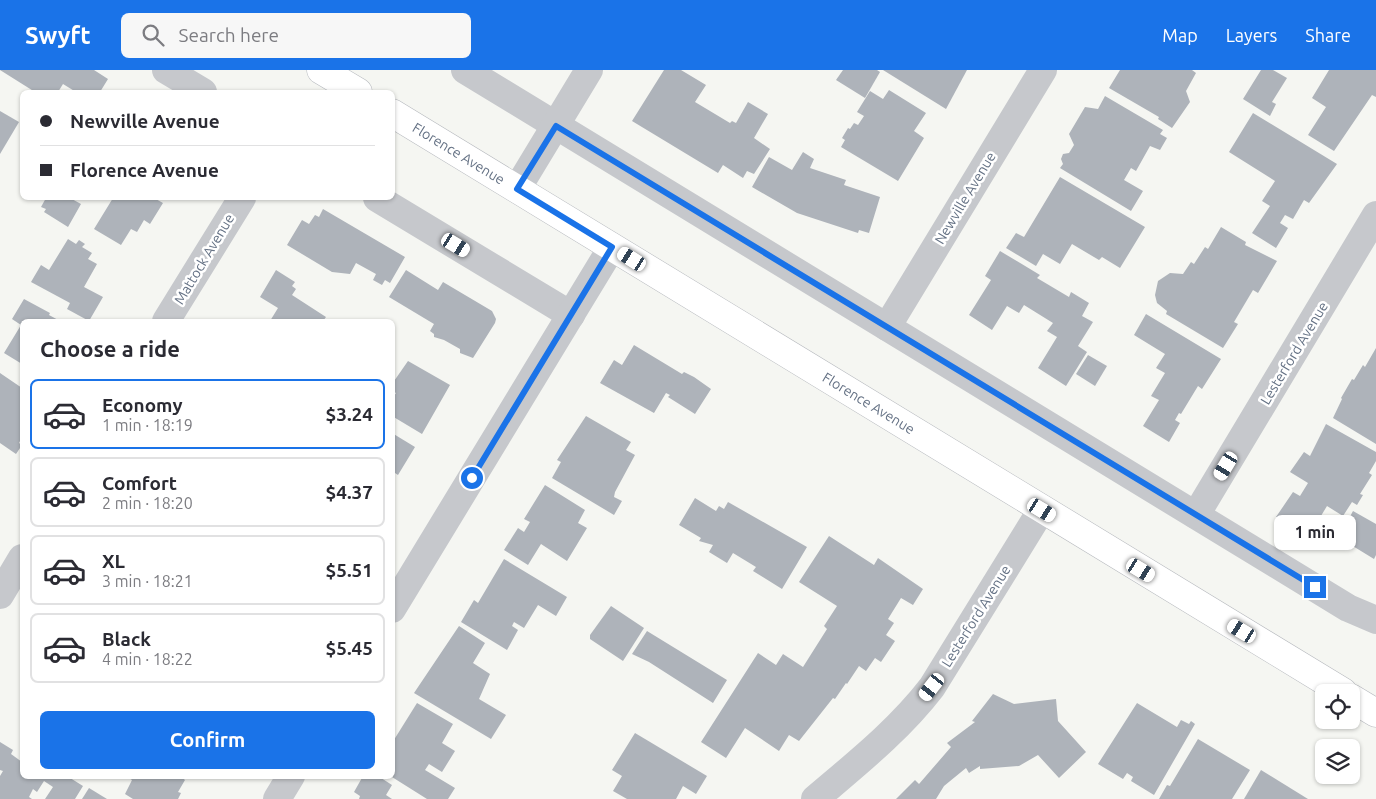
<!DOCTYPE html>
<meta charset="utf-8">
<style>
body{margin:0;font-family:Ubuntu,sans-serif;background:#f7f7f7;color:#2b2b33;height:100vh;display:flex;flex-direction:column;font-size:19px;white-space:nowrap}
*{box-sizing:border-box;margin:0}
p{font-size:16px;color:#7c7c81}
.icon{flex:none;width:28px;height:28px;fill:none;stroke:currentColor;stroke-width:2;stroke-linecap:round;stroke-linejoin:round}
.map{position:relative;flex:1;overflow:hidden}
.drawer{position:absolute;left:20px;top:249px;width:375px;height:460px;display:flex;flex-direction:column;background:#fff;border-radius:8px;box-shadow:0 1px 4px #0004}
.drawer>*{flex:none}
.banner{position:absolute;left:20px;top:20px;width:375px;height:110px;border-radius:8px;box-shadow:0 1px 4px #0004;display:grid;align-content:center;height:110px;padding:0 20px;background:#fff}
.controls{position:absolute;left:1315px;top:614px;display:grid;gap:10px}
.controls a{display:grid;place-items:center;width:45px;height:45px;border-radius:8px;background:#fff;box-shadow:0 1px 4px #0004;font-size:25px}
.end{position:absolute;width:22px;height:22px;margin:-11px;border:6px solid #1a73e8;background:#fff;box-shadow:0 0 0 2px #fff}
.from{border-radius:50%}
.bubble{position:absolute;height:35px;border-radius:8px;background:#fff;box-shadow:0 1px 4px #0004;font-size:16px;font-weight:700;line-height:35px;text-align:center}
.car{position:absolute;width:15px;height:30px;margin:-15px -8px;border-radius:6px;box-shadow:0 0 4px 1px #0007;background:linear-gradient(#fff 24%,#345 0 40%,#fff 0 76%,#345 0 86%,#fff 0)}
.banner b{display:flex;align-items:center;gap:18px;height:48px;font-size:19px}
.banner b+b{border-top:1px solid #e1e1e2}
.banner i{width:12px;height:12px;background:#2b2b33}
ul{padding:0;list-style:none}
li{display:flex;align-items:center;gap:15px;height:70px;margin:0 10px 8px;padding:0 10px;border:2px solid #e1e1e2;border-radius:8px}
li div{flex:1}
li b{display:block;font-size:19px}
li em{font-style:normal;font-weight:700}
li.selected{border-color:#1a73e8}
li>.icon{width:45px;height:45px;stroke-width:1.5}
h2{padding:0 20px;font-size:22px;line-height:60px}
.button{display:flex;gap:10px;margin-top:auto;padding:10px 20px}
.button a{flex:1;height:58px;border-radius:8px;background:#1a73e8;color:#fff;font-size:20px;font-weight:700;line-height:58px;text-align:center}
header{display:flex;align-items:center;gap:30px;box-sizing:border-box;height:70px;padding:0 25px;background:#1a73e8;color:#fff}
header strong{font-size:24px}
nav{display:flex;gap:28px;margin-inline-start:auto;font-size:18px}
.search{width:350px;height:45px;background:#f7f7f7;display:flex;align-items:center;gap:12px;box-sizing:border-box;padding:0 18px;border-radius:8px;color:#7c7c81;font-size:19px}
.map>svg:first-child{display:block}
</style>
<header>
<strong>Swyft</strong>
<div class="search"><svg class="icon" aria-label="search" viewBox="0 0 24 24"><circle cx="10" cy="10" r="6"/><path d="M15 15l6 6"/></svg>Search here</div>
<nav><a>Map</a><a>Layers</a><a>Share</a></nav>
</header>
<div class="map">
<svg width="1376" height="729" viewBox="0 0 1376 729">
<rect width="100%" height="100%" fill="#f5f6f2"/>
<!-- building -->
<g fill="#aeb3ba">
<polygon points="0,0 94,0 108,9 100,22 76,22 63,14 58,22 35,22"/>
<polygon points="664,0 681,0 706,15 695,32 730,53 732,51 736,53 748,32 768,44 754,68 770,79 754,104 747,101 743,108 723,95 718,103 632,51"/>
<polygon points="843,0 877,0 880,2 865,28 836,10"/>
<polygon points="883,0 967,0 946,39"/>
<polygon points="1120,0 1192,0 1196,3 1186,21 1190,32 1172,58 1158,49 1159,47 1109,18"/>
<polygon points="1261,0 1273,0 1287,8 1272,32 1276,34 1270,46 1243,29"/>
<polygon points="1329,0 1376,0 1376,27 1372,25 1334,81 1308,65 1326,37 1312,28"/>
<polygon points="889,20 926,43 914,61 924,68 898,111 841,77 845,70 842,68 848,58 850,59 854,53 858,55 864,46 857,42 870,21 883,29"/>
<polygon points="1105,26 1163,60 1160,64 1167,68 1160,80 1150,76 1136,101 1131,98 1124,110 1143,121 1131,141 1060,98 1063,94 1061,89 1063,84 1069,83 1074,75 1069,64 1085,37 1098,39"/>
<polygon points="0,41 19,52 0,84"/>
<polygon points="1253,43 1337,94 1309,133 1304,130 1293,149 1285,145 1280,153 1288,158 1276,178 1252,163 1270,136 1262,131 1275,111 1229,82"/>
<polygon points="803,82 814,89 810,98 846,110 844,115 880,127 869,163 859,160 858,163 797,143 752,117 769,87 792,100"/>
<polygon points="1060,107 1145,157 1120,198 1102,187 1099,190 1072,174 1060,194 1043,184 1036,196 1006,178 1016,163 1024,167"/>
<polygon points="46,128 50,130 52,128 70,128 81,134 68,157 44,142 46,139 41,137"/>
<polygon points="113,128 154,128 163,133 150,154 144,150 137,162 131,159 121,175 94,159"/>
<polygon points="323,139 405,187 390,213 385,210 382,215 373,210 376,204 356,193 350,204 332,202 287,175 302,150 309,154 315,145 319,147"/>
<polygon points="1221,157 1246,172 1245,175 1277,191 1258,223 1253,220 1234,252 1238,254 1223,278 1166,244 1167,241 1157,233 1155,225 1158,211 1170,203 1183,204 1191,192 1194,194 1205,177 1208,179"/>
<polygon points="68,169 76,174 79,170 85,174 82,177 92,183 88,189 97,194 84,217 103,227 89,251 67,239 70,233 31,212 41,195 49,200"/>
<polygon points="1000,181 1040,205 1037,208 1069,227 1071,222 1089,233 1082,246 1093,252 1078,276 1087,282 1066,316 1038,298 1057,267 1047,261 1053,253 1024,235 1019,243 1007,236 992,260 969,245 991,210 985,206"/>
<polygon points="276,200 295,212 292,216 296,219 292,225 326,247 323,251 270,251 278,238 260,227"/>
<polygon points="406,200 438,220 443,212 492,241 496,249 495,253 473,288 460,283 460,279 444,270 434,267 434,264 430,261 434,254 389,227"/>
<polygon points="24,229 50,243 49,245 60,251 22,251 22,294 4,283 21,255 12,249"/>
<polygon points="1146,244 1221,289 1202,319 1198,316 1181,344 1179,343 1175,350 1180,353 1169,372 1143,356 1159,330 1151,326 1165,303 1156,298 1165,284 1134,265"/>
<polygon points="634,275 682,304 684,302 694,307 711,319 695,344 668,327 670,325 666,323 654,343 600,313 614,290 622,295"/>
<polygon points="1376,278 1376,374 1333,348 1342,329 1341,328 1352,309 1354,310 1363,295 1365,297"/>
<polygon points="1088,285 1107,296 1095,316 1076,304"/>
<polygon points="408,291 450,315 422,364 392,346 392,329 396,323 392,321 392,314"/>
<polygon points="0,303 22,318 22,367 19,373 22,375 16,384 0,373"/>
<polygon points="586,346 631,372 626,380 635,385 615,422 614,427 622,431 614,445 552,408 561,392 557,390"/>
<polygon points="1326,354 1376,382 1376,391 1369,403 1372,405 1360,424 1363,425 1357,435 1352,432 1343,446 1327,436 1310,464 1288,450 1286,453 1276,447 1293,422 1300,426 1308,413 1290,402 1304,382 1310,386"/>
<polygon points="392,363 415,377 398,405 395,403 392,408"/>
<polygon points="545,415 585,440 578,453 587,458 567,491 541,474 528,495 504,480 518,458 524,462 530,452 524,449"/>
<polygon points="695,428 716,441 719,436 724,439 728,432 807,477 782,519 753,501 756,497 733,483 727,493 709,482 713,475 699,471 701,468 679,455"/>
<polygon points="1353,441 1376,454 1376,485 1374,489 1343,470 1338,479 1326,472 1339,450 1346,454"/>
<polygon points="829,466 874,495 878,488 923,519 913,535 901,528 888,549 894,553 886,565 895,571 881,592 875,588 866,601 859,596 847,614 846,613 835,629 833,628 799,671 789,665 779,681 745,658 726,688 701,672 758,583 776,595 783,584 803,597 827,559 824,556 837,536 799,512"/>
<polygon points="504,489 567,527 556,546 538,535 524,558 514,552 512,556 518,560 507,580 461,552 474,530 478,533"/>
<polygon points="611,536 644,558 623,591 590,569 590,565"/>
<polygon points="459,556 485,573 473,593 490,604 479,629 506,645 491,669 414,623"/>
<polygon points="647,561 727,610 713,633 649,592 632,584"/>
<polygon points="993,624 1014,634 1056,629 1058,651 1086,682 1059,708 1038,685 1019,696 980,699 980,696 969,703 966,698 944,716 936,729 896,729 915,710 919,714 951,677 947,673 975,652 972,651"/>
<polygon points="417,633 453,654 442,673 455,681 442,702 429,694 425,700 455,718 448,729 427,729 392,707 392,673"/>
<polygon points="1137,633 1177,657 1181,650 1189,654 1191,651 1195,654 1154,725 1131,711 1133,707 1127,703 1123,709 1098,694"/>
<polygon points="635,663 707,706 696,724 683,716 676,729 627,729 613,721 622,706 612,700"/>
<polygon points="1198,669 1250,700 1232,729 1159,729 1167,715 1170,716"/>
<polygon points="0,672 13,680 11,684 22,692 22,706 67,706 83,716 75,729 45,729 53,717 44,711 37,722 33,719 29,727 32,729 0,729 0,706 3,701 0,700"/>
<polygon points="1261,700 1308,729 1244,729"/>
<polygon points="126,706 180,706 185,710 178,722 181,723 178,729 133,729 125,724 132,710"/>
<polygon points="363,706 378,706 392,715 386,725 392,729 359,729 360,726 354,722"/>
<polygon points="89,718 107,729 82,729"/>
</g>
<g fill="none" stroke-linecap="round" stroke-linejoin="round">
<!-- major casing -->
<g stroke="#b6b9be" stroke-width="29">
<g id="major">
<polyline points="321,0 358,22"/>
<path id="s1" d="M392,43l951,579"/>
<polyline points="1351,628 1376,643"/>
</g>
</g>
<!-- minor -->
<g stroke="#c6c8cc" stroke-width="28">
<polyline points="166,0 203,22"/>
<polyline points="465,0 1348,538 1376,550"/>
<polyline points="517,119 589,0"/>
<polyline points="377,128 571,245"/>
<polyline points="166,251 242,128"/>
<polyline points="887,257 1043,0"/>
<polyline points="1196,445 1376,145"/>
<polyline points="0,525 22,488"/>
<polyline points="392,539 612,177"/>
<polyline points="277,729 291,706"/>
<path d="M815,729c41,-35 84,-69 117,-112l110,-178"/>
</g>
<!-- major -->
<use href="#major" stroke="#fff" stroke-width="28"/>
</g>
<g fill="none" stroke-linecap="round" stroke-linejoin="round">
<!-- route -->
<polyline stroke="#1a73e8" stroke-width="6" points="472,408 612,177 517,119 556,56 1315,517"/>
</g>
<g text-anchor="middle" stroke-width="5" stroke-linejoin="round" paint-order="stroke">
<!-- street labels -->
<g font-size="14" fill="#647184" stroke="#fff">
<text dy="5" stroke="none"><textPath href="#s1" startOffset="78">Florence Avenue</textPath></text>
<text transform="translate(965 128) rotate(-59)" y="5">Newville Avenue</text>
<text transform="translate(204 189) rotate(-59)" y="5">Mattock Avenue</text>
<text transform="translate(1294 283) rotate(-59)" y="5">Lesterford Avenue</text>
<text dy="5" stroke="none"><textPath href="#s1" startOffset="558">Florence Avenue</textPath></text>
<text transform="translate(976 546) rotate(-58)" y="5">Lesterford Avenue</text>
</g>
</g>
</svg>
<div class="controls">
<a><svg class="icon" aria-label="locate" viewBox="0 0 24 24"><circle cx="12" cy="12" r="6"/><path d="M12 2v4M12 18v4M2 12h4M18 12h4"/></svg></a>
<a><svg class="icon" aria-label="layers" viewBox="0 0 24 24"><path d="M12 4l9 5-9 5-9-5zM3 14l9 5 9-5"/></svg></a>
</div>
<i class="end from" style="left:472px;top:408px"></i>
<i class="end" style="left:1315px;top:517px"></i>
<div class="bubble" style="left:1274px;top:445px;width:82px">1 min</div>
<i class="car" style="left:456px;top:175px;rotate:121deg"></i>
<i class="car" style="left:632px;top:189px;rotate:302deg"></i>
<i class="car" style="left:1226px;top:396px;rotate:211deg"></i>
<i class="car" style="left:1042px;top:440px;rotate:121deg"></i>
<i class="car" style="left:1141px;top:500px;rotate:121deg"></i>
<i class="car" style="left:1242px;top:561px;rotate:301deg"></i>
<i class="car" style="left:932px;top:617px;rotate:218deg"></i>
<div class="banner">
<b><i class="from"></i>Newville Avenue</b>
<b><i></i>Florence Avenue</b>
</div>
<section class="drawer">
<h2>Choose a ride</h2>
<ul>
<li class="selected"><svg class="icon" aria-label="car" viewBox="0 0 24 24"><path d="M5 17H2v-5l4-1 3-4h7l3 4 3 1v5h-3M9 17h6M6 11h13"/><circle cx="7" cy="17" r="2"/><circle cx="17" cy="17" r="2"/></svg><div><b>Economy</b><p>1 min · 18:19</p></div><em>$3.24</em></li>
<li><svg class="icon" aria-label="car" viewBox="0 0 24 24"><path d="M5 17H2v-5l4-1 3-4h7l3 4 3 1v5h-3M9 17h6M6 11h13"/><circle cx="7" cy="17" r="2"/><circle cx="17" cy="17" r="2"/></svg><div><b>Comfort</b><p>2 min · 18:20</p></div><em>$4.37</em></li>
<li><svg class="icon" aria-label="car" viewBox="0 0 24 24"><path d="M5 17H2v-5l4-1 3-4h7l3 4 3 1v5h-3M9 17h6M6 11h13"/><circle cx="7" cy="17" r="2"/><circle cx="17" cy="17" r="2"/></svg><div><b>XL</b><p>3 min · 18:21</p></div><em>$5.51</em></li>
<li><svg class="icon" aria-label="car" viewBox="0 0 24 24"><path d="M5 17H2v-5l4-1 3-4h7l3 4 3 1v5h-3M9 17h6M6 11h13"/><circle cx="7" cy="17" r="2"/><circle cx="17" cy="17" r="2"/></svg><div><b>Black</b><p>4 min · 18:22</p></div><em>$5.45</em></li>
</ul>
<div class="button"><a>Confirm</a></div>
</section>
</div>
